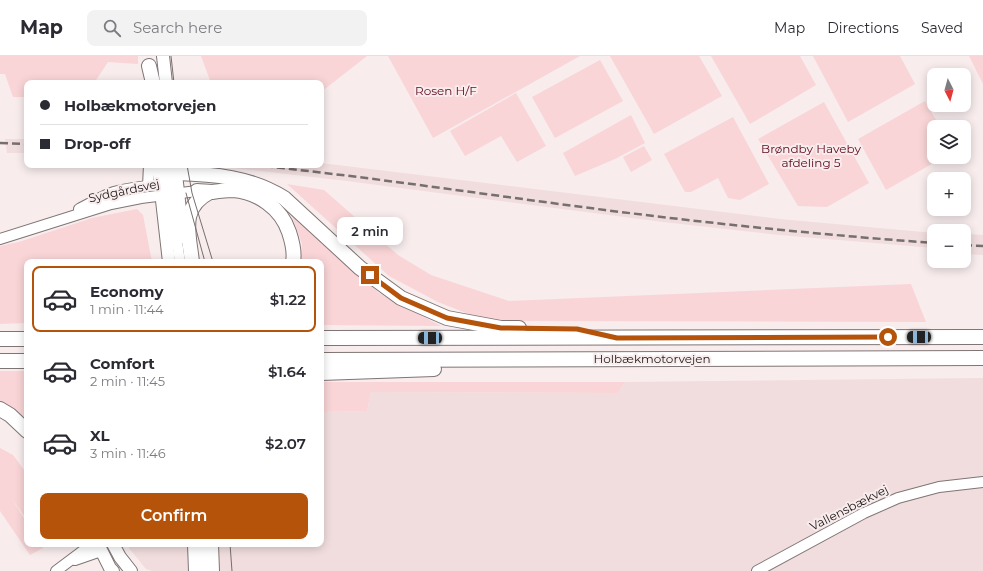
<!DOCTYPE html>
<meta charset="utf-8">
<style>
body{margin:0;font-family:Montserrat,sans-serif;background:#f2f2f3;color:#2b2b33;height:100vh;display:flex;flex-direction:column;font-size:15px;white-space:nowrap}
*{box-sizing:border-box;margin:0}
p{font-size:13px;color:#7c7c81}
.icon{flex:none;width:22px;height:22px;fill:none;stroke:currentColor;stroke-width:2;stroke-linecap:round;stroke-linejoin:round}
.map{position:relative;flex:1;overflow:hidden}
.drawer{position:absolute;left:24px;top:203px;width:300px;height:288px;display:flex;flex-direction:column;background:#fff;border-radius:8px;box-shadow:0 2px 10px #0003}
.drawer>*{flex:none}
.guide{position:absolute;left:24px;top:24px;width:300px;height:88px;border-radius:8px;box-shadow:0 2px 10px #0003;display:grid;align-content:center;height:88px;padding:0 16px;background:#fff}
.needle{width:26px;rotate:174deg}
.fabs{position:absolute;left:927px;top:12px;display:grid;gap:8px}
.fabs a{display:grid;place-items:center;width:44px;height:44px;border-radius:8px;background:#fff;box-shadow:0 2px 10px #0003;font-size:20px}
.end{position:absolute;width:18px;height:18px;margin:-9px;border:5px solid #b45309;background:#fff;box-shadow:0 0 0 2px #fff}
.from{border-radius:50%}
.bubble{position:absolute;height:28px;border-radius:8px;background:#fff;box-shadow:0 2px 10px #0003;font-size:13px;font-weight:600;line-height:28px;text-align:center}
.car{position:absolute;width:12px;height:24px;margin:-12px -6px;border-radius:5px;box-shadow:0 0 3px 1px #0007;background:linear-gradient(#222 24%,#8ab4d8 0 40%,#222 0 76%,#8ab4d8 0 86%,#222 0)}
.guide b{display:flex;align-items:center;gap:14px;height:38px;font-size:15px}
.guide b+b{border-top:1px solid #e1e1e2}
.guide i{width:10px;height:10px;background:#2b2b33}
ul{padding:7px 0 0;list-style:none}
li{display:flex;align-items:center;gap:12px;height:66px;margin:0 8px 6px;padding:0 8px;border:2px solid transparent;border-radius:8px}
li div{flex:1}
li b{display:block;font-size:15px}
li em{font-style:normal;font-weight:600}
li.current{border-color:#b45309}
li>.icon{width:36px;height:36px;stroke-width:1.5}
.action{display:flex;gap:8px;margin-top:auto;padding:8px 16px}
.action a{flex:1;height:46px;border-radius:8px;background:#b45309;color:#fff;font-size:16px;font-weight:600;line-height:46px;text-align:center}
header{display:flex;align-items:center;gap:24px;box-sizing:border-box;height:56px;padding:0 20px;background:#fff;border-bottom:1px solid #e1e1e2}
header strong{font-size:19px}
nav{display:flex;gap:22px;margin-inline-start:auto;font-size:14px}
.search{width:280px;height:36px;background:#f2f2f3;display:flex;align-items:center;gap:10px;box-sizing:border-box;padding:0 14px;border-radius:8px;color:#7c7c81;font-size:15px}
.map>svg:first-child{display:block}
</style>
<header>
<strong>Map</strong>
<div class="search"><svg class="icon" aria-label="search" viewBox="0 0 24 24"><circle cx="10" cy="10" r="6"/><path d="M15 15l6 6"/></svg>Search here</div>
<nav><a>Map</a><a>Directions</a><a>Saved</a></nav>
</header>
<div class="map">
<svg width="983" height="515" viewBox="0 0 983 515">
<rect width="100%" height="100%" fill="#f8eced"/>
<!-- built -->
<g fill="#f1ddde">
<polygon points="5,83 27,83 27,97 7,97"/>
<polygon points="321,107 780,163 934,177 934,192 779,179 663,166 347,125 207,109 321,109"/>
<polygon points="966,178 983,179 983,199 964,198 964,179"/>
<polygon points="983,322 983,515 152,515 146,513 129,492 128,488 321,488 321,356 367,355 371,336 618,337 625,326"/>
</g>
<!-- green -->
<g fill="#f9d5d7">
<polygon points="0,0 138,0 138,8 108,6 94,27 27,27 27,41 13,41 5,18 0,18"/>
<polygon points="201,0 367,0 321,36 321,27 211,27"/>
<polygon points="388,0 580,0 433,82"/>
<polygon points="610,0 699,0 722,40 654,78"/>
<polygon points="711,0 800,0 816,29 750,68"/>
<polygon points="813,0 900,0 915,28 848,66"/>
<polygon points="969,0 983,0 983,28"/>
<polygon points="600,4 623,45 555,82 532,41"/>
<polygon points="516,37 546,90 517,106 501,80 465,100 450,75"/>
<polygon points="925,45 940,71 934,71 934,101 944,101 886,134 858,83"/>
<polygon points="824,46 869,127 827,151 798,150 758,83"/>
<polygon points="631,59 645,87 615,103 575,120 563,97"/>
<polygon points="733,61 769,128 740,144 728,142 718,122 691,136 685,136 664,98"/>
<polygon points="644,90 652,104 631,116 623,101"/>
<polygon points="287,128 324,134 398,199 431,219 509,245 911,228 926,266 503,265 471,259 438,246 389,220"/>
<polygon points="137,153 143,159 152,206 27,206 27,267 0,268 0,190 19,186 92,162"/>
<polygon points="292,160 379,237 441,270 321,269 321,206 301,206 302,188"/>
<polygon points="0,315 27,315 27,367 0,348"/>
<polygon points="321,326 625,326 618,337 371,336 367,355 321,356"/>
<polygon points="0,392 13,399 27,418 27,464 12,443 27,467 27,488 41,488 43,492 30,499 0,455"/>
</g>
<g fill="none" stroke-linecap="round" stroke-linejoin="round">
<!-- secondary casing -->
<g stroke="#7f7575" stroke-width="12">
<g id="secondary">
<polyline points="148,130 149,109"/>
<polyline points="164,133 173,158 180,206"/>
<path d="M79,153c12,-6 23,-13 35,-17 17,-5 35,-6 53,-8"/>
<polyline points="0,183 111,148 141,142 197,135"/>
<polyline points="203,488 205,515"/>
<polyline points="75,504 101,495"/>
<polyline points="56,515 92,488"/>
<polyline points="757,515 864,457 898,442 939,431 983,426"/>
</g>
</g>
<!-- primary casing -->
<g stroke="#7f7575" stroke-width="14">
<g id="primary">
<polyline points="163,0 166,27"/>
<polyline points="158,109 169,206"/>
<polyline points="175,109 183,181"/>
<polyline points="98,488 110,512 113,515"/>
<polyline points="113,488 120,501 131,515"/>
<polyline points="194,488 195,515"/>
<polyline points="212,488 213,515"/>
</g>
</g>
<!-- highway casing -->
<g stroke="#7f7575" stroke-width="16">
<g id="highway">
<polyline points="149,10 153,27"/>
<path d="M167,109c1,12 3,20 11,29"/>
<path d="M176,117c37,1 75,4 108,25l76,70 41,30 46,20 54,10h18"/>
<path d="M197,135c5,0 10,1 15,1 7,-1 14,-2 21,-2 25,2 48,18 56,42 3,9 6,20 4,30"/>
<path d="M192,206c-3,-29 -13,-54 18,-70"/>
<polyline points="321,282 983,281"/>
<polyline points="0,283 27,283"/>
<polyline points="321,304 983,302"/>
<polyline points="0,305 27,305"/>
<polyline points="321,317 434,313"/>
<polyline points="0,353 10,359 27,375"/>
</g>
</g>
<!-- secondary -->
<use href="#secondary" stroke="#fff" stroke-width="10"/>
<!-- primary -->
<use href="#primary" stroke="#fff" stroke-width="12"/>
<!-- highway -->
<use href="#highway" stroke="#fff" stroke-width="14"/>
<!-- tram -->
<g stroke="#766f6f" stroke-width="1">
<polyline points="171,0 174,27"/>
<polyline points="187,109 192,137 213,206"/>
<polyline points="186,137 205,206"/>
<polyline points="230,488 232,515"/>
</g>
<!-- rail -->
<g stroke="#766f6f" stroke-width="2.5" stroke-dasharray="8 4" stroke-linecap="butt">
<polyline points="0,87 27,88"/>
<path d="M253,109c118,12 235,30 352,45 110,14 219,25 329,33"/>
<polyline points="964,189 983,190"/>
</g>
</g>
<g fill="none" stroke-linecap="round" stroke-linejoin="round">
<!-- route -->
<polyline stroke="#b45309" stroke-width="5" points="370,219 401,242 447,262 501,272 577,273 617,282 888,281"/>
</g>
<g text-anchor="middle" stroke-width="4" stroke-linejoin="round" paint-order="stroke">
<!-- park labels -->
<g font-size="12" fill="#5d081d" stroke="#f8eced">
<text x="446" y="39">Rosen H/F</text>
<text x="811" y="97">Brøndby Haveby<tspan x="811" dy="14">afdeling 5</tspan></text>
</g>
<!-- street labels -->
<g font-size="12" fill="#1e1a1a" stroke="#f8eced">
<text transform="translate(124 135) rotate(-12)" y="4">Sydgårdsvej</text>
<text x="652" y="307">Holbækmotorvejen</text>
<text transform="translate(849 452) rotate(-27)" y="4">Vallensbækvej</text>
</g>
</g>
</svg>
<div class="fabs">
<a><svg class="needle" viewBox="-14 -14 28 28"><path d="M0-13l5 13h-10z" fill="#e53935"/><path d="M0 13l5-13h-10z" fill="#7c7c81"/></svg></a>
<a><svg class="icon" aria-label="layers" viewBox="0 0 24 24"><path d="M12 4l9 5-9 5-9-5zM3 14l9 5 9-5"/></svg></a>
<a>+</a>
<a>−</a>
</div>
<i class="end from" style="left:888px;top:281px"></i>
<i class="end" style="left:370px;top:219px"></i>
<div class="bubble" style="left:337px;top:161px;width:66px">2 min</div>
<i class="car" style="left:919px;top:281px;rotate:270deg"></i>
<i class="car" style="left:430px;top:282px;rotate:270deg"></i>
<div class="guide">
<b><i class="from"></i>Holbækmotorvejen</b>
<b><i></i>Drop-off</b>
</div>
<section class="drawer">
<ul>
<li class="current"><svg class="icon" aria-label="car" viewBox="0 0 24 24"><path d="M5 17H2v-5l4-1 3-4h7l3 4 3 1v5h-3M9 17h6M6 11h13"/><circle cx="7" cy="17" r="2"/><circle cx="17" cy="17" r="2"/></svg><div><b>Economy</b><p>1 min · 11:44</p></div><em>$1.22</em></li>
<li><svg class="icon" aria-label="car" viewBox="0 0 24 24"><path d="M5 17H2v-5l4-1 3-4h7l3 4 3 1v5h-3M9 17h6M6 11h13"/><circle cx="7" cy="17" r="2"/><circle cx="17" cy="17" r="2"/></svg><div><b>Comfort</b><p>2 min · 11:45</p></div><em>$1.64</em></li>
<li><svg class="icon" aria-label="car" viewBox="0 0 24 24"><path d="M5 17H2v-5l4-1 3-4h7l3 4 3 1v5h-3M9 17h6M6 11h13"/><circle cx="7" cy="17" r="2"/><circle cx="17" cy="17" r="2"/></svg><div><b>XL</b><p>3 min · 11:46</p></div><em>$2.07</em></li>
</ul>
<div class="action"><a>Confirm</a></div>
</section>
</div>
